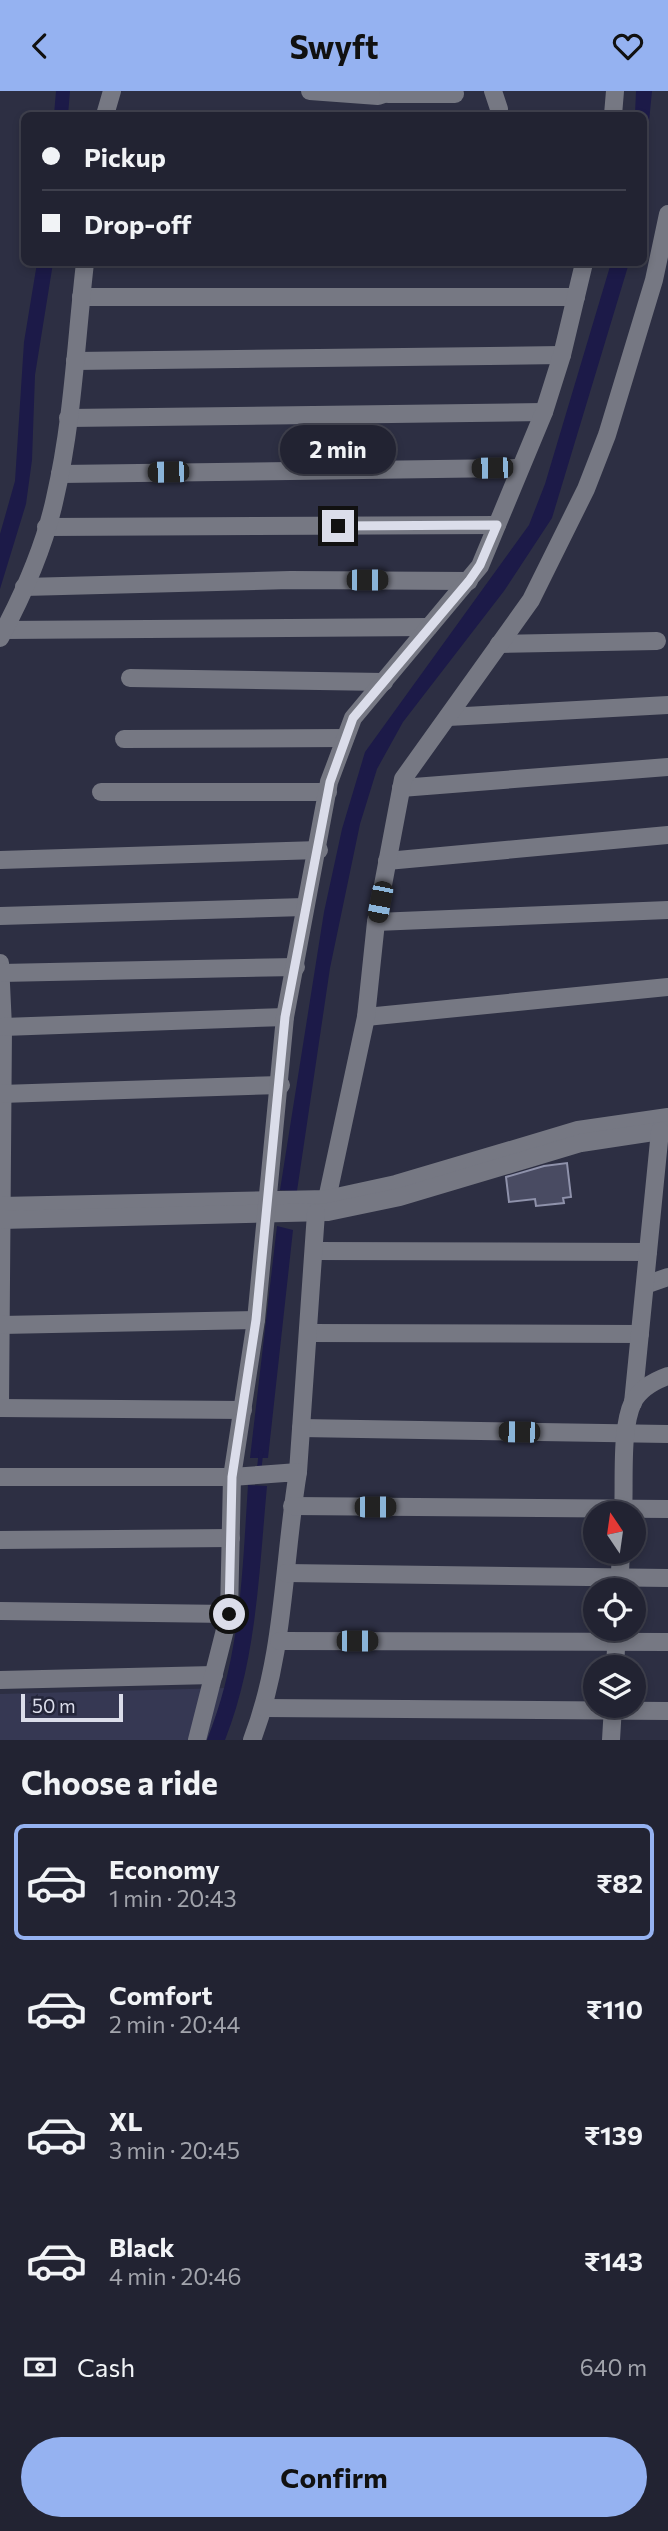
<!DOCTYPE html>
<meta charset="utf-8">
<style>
body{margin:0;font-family:Commissioner,sans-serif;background:#2a2b3a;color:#f1f3f6;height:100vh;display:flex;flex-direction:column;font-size:26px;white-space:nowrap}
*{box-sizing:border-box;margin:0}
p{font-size:23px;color:#a2a4ac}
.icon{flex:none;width:38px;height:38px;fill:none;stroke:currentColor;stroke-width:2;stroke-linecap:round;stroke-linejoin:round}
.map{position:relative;height:1649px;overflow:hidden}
.drawer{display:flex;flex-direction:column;background:#222332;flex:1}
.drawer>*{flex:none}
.top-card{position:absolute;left:21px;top:21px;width:626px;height:154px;border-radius:10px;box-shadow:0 4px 10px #0003,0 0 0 2px #3f404d;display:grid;align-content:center;height:154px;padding:0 21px;background:#222332}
.needle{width:46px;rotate:347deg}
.tools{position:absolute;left:583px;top:1410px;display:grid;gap:14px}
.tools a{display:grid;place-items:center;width:63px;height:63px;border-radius:50%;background:#222332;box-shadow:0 4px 10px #0003,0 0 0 2px #3f404d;font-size:35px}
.scale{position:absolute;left:21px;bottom:18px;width:102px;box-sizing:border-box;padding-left:7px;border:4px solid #dbddea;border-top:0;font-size:19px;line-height:24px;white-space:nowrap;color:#dbddea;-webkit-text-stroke:5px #232539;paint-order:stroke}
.end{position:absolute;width:32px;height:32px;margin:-16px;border:9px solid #dbddea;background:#111;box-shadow:0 0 0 4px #111}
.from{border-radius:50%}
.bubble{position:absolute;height:49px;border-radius:24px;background:#222332;box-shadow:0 4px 10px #0003,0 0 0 2px #3f404d;font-size:23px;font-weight:700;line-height:49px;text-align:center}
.car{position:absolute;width:21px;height:42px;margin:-21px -10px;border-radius:9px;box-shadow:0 0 5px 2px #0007;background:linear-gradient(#222 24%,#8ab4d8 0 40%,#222 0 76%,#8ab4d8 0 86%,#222 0)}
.top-card b{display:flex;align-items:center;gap:24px;height:66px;font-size:26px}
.top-card b+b{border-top:2px solid #3f404d}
.top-card i{width:18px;height:18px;background:#f1f3f6}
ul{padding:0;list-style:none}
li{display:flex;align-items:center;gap:21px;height:116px;margin:0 14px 10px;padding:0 7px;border:4px solid transparent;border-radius:10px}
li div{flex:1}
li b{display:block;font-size:26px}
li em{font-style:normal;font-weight:700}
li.current{border-color:#95b2f1}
li>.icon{width:63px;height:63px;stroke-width:1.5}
h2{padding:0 21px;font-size:32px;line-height:84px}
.pay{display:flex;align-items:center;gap:18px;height:77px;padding:0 21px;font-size:26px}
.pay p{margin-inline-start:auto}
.cta{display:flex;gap:14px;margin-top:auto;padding:14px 21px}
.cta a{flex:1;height:80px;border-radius:42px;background:#95b2f1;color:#111;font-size:28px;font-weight:700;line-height:80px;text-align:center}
header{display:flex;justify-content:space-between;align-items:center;height:91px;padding:0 21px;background:#95b2f1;color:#111;font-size:32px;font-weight:700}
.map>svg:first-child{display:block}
</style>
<header><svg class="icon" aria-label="back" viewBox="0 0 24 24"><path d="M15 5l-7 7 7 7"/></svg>Swyft<svg class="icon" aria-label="heart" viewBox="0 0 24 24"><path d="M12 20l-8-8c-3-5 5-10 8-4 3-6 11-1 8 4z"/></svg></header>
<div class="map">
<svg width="668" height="1649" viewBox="0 0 668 1649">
<rect width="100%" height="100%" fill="#2d2f43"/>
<!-- built -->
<polygon fill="#363853" points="226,1597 207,1649 0,1649 0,1603"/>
<!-- water -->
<g fill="#1c1a48">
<polygon points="56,0 70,0 68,24 54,24"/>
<polygon points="636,0 652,0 644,82 644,24 635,24"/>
<polygon points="37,172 53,172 35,284 32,369 26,413 0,498 0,443 15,390 24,251"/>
<polygon points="611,172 629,172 552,427 504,500 403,631 377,678 360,733 330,877 297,1100 280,1099 324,821 342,738 365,661 529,434 545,393"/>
<polygon points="277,1135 293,1139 268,1367 250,1367"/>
<path d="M248,1394l19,1c-8,85 -10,173 -42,254h-18c34,-85 35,-165 41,-255z"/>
</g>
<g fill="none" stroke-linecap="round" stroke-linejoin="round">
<!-- stream -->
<polyline stroke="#1c1a48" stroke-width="4.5" points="259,1380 261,1361"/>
</g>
<!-- building -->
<polygon fill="#494b62" stroke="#8f92ab" stroke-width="2" points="567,1072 571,1106 563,1107 564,1112 536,1115 535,1108 509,1111 506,1086 544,1075"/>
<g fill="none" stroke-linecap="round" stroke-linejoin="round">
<!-- minor -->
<g stroke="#767883" stroke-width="18">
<polyline points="310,0 378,5 393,0"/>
<polyline points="493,0 499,18"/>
<polyline points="388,3 455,3"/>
<polyline points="105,24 112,0"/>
<polyline points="613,24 615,0"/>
<polyline points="81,206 576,206"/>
<polyline points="75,270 562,264"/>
<polyline points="68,327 544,321"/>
<polyline points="60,383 519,377"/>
<polyline points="46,436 497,434"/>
<polyline points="24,496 290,489 469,490"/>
<polyline points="4,539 429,536"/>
<path d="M0,547c23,-43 45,-93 55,-140 18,-77 21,-158 30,-235"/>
<polyline points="499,553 657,550"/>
<polyline points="130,587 384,591"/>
<polyline points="448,626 668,614"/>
<polyline points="124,648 345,647"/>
<polyline points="401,697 668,676"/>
<polyline points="101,701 328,701"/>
<polyline points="0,769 319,759"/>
<polyline points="387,770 668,744"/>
<polyline points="0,825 304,816"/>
<polyline points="376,831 668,819"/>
<polyline points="0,872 3,936 0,1315"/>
<polyline points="1,882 296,876"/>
<polyline points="366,926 668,896"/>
<polyline points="3,936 285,926"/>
<polyline points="1,1003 281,994"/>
<polyline points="327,1108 366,926 376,831 403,688 531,509 586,398 607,344 654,189 668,123"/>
<polyline points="1,1115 327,1108 396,1093 578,1039 668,1026"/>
<polyline points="1,1129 328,1121 400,1106 581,1052 668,1039"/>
<polyline points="314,1160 648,1161"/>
<polyline points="645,1194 668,1186"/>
<polyline points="1,1234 256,1229"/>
<polyline points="308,1242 640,1243"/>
<polyline points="633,1312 660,1040"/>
<polyline points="0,1317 243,1319"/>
<polyline points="301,1337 668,1343"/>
<polyline points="298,1381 316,1122"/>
<path d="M0,1386h232l66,-5c-15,90 -13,182 -46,268"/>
<polyline points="292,1415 668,1418"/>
<path d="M623,1423c2,-30 -3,-85 10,-112 7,-13 21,-21 35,-26"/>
<polyline points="0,1449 231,1447"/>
<polyline points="286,1482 668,1487"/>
<polyline points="619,1500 621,1461"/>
<polyline points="0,1520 229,1523"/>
<polyline points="279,1550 668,1551"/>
<polyline points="615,1577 617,1538"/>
<polyline points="0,1589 214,1584"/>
<polyline points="264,1617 668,1620"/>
<polyline points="197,1649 229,1523 232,1386 256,1229 285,926 329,691 353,627 480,475 544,321 562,264 584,172"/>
<polyline points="611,1649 613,1615"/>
</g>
</g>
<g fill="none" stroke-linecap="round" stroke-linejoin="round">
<!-- route -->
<polyline stroke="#dbddea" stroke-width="9" points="229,1523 232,1386 256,1229 285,926 330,691 353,627 469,490 480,474 497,434 338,435"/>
</g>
</svg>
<div class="tools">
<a><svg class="needle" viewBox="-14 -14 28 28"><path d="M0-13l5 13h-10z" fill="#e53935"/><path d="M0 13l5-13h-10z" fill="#a2a4ac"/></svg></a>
<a><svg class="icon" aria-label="locate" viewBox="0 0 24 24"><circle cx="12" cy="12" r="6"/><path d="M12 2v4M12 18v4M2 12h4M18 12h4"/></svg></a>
<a><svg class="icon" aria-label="layers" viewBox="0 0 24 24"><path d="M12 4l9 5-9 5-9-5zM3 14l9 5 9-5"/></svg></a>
</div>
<div class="scale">50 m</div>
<i class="end from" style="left:229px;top:1523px"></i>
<i class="end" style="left:338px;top:435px"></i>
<div class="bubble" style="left:280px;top:334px;width:116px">2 min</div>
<i class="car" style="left:492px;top:377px;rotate:269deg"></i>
<i class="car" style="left:168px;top:381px;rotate:269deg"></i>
<i class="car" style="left:367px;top:489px;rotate:90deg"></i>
<i class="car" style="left:380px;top:811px;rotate:191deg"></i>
<i class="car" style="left:519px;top:1341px;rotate:271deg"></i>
<i class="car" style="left:375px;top:1416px;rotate:90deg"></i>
<i class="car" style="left:357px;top:1550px;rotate:90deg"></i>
<div class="top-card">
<b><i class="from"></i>Pickup</b>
<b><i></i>Drop-off</b>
</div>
</div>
<section class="drawer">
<h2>Choose a ride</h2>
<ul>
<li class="current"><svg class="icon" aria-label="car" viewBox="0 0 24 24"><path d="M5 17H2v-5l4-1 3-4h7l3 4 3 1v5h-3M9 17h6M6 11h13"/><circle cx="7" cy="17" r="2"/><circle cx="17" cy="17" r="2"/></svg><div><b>Economy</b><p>1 min · 20:43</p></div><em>₹82</em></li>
<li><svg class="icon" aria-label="car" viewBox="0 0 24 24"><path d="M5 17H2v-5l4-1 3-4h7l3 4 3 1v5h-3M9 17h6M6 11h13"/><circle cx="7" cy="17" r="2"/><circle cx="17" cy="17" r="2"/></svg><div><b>Comfort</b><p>2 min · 20:44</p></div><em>₹110</em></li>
<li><svg class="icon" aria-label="car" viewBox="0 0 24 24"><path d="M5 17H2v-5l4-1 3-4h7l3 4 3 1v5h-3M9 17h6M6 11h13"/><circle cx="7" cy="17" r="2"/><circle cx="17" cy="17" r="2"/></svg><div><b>XL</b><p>3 min · 20:45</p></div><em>₹139</em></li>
<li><svg class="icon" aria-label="car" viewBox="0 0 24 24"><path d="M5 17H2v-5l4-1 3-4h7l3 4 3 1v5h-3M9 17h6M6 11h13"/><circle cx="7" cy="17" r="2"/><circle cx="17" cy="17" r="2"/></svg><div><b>Black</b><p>4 min · 20:46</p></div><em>₹143</em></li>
</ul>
<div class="pay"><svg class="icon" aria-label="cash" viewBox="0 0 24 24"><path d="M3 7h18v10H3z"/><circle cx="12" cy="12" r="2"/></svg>Cash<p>640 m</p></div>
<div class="cta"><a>Confirm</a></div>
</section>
